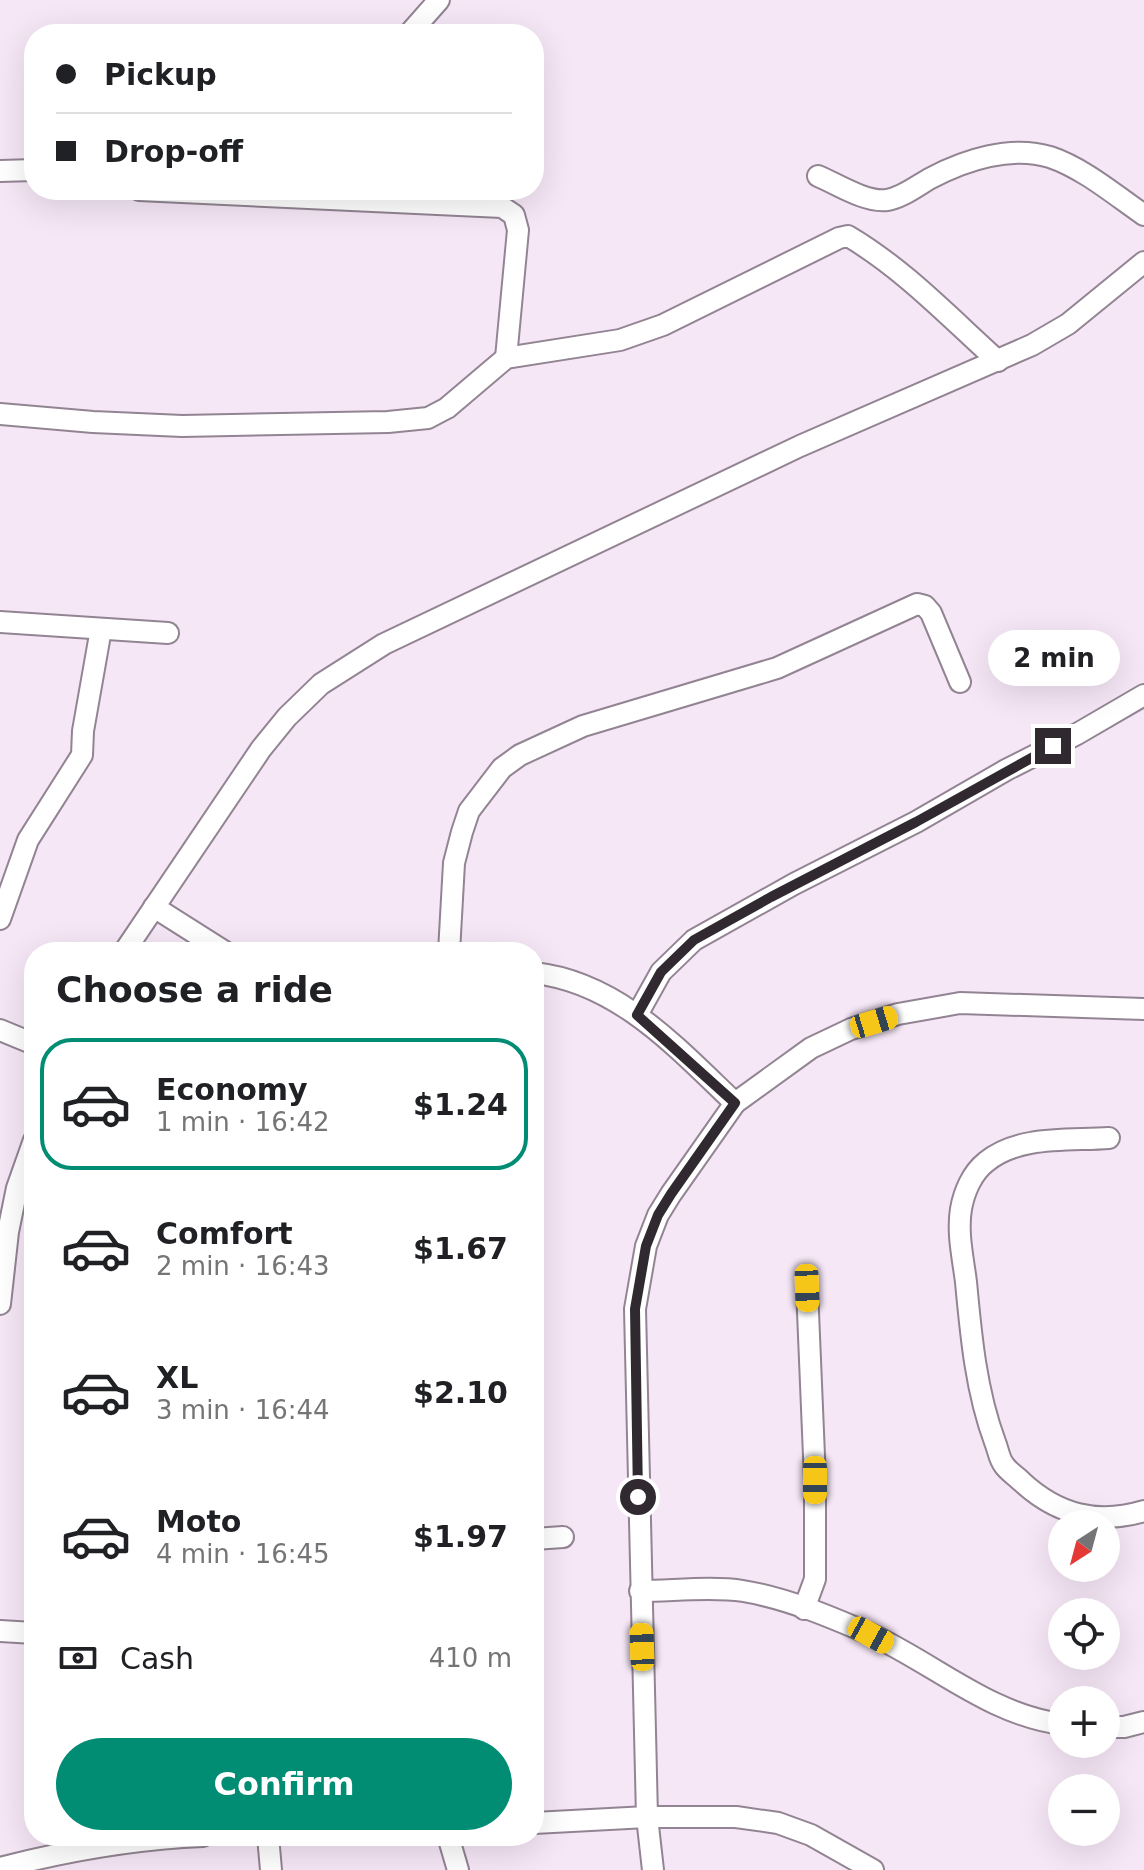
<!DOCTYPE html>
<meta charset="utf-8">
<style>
body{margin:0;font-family:"DejaVu Sans",sans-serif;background:#f2f2f2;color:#202124;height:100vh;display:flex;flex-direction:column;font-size:30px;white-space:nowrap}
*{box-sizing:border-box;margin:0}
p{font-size:26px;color:#757577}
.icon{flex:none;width:44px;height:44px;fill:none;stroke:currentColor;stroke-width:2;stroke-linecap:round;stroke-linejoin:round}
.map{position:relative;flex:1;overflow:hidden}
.details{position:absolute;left:24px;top:942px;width:520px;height:904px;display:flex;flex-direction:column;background:#fff;border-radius:32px;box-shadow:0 8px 32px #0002}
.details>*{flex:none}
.hud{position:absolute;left:24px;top:24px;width:520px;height:176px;border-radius:32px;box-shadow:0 8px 32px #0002;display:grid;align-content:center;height:176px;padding:0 32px;background:#fff}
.needle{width:52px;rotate:216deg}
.fabs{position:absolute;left:1048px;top:1510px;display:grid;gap:16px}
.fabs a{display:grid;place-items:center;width:72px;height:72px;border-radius:50%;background:#fff;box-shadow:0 8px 32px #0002;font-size:40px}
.end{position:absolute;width:36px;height:36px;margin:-18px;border:10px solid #302a30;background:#fff;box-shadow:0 0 0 4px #fff}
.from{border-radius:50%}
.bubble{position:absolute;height:56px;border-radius:28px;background:#fff;box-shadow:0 8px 32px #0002;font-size:26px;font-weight:700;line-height:56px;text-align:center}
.car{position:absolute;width:24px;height:48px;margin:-24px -12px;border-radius:10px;box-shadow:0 0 6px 2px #0007;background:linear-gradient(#f5c518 24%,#345 0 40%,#f5c518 0 76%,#345 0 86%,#f5c518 0)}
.hud b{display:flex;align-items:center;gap:28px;height:76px;font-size:30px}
.hud b+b{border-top:2px solid #e0e0e0}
.hud i{width:20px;height:20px;background:#202124}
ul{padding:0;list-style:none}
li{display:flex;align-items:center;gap:24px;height:132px;margin:0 16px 12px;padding:0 16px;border:4px solid transparent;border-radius:32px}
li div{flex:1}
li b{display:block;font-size:30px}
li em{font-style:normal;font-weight:700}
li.on{border-color:#018c74}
li>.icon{width:72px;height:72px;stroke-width:1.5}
h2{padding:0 32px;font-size:36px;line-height:96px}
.pay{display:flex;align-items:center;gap:20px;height:88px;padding:0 32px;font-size:30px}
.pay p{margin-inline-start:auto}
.button{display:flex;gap:16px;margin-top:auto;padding:16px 32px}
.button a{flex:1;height:92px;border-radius:48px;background:#018c74;color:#fff;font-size:32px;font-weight:700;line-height:92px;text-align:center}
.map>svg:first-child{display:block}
</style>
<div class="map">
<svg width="1144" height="1870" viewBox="0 0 1144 1870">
<rect width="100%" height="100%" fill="#f6e7f7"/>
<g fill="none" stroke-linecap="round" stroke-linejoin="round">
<!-- street casing -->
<g stroke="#928492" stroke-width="24">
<g id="street">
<polyline points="409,34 439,0"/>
<polyline points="0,171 34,170"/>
<path d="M818,176c19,8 48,27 69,24 15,-2 31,-15 44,-22 34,-18 80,-33 119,-21 33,11 65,38 94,58"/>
<polyline points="139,190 502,207 514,215 518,230 506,358"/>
<path d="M0,414l93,8 89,4 206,-4 40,-4 19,-10 59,-50 114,-18 43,-15 176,-87 9,-2c56,33 102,82 150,125"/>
<polyline points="0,622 168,633"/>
<polyline points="154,907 225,952"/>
<polyline points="0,919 28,840 82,755 83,731 101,629"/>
<polyline points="124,952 261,749 287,717 321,684 384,644 800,446 1032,345 1068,324 1144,262"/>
<polyline points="449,952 454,863 462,832 469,811 502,768 520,755 583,726 777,668 917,604 925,606 931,613 960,682"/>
<path d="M534,973c84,9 143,75 201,130"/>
<polyline points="637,1015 661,972 694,940 794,884 916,822 1006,770 1077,734 1144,695"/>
<polyline points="0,1030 34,1044"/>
<path d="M1109,1138c-39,3 -91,-3 -123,24 -14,11 -22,30 -25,47 -4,24 2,49 5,73 5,54 10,109 29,160 3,7 4,17 9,23 4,6 12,11 18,17 36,33 75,43 122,29"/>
<polyline points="0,1304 8,1232 17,1188 34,1140"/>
<polyline points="534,1539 563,1537"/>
<path d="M640,1591c32,0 72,-5 103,0 43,7 88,26 127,43 65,30 120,81 192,90"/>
<polyline points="804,1609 815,1579 815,1480 807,1288"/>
<polyline points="0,1631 34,1633"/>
<polyline points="1106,1727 1124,1727 1144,1722"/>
<polyline points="534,1823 647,1817 736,1817 778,1823 811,1835 873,1870"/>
<polyline points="268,1836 271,1870"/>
<polyline points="448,1836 458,1870"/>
<path d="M0,1868c69,-18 132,-29 203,-32"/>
<polyline points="653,1870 647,1817 635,1309 646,1246 658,1215 671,1194 735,1103 811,1048 851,1029 898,1014 960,1003 1144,1009"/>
</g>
</g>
<!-- street -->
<use href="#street" stroke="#fff" stroke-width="20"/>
</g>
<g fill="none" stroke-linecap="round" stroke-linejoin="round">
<!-- route -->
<polyline stroke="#302a30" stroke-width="10" points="638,1497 635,1309 646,1246 658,1215 671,1194 735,1103 637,1015 661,972 694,940 771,897 916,822 1053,746"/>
</g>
</svg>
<div class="fabs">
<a><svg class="needle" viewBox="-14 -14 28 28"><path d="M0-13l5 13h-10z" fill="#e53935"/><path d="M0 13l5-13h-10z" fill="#757577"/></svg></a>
<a><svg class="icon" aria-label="locate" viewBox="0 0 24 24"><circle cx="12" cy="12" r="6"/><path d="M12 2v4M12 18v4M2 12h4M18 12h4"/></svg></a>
<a>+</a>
<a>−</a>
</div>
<i class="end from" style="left:638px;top:1497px"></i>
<i class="end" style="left:1053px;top:746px"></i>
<div class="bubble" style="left:988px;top:630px;width:132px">2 min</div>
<i class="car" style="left:874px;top:1022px;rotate:73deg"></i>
<i class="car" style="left:807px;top:1288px;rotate:178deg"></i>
<i class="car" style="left:815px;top:1480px;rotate:180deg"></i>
<i class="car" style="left:871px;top:1635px;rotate:119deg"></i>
<i class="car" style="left:642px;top:1647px;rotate:358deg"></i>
<div class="hud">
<b><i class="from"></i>Pickup</b>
<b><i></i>Drop-off</b>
</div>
<section class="details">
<h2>Choose a ride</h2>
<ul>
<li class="on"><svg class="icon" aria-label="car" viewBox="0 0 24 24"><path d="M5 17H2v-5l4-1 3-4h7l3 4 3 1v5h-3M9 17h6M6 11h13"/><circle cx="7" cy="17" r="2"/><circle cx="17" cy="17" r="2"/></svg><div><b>Economy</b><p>1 min · 16:42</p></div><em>$1.24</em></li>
<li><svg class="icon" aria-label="car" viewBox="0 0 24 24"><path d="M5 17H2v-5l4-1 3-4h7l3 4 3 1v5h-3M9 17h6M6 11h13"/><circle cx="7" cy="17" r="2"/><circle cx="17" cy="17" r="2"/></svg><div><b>Comfort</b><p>2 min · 16:43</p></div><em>$1.67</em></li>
<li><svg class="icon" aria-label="car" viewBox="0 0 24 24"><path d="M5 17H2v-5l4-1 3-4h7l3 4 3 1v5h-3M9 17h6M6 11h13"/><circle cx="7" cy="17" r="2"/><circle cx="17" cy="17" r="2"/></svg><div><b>XL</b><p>3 min · 16:44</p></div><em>$2.10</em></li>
<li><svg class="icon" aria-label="car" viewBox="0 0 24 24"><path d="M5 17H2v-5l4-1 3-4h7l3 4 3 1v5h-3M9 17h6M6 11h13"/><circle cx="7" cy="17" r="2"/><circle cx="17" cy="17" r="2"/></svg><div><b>Moto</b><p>4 min · 16:45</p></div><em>$1.97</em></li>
</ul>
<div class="pay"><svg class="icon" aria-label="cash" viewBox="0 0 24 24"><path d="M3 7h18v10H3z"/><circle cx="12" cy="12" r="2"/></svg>Cash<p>410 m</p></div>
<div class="button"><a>Confirm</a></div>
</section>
</div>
